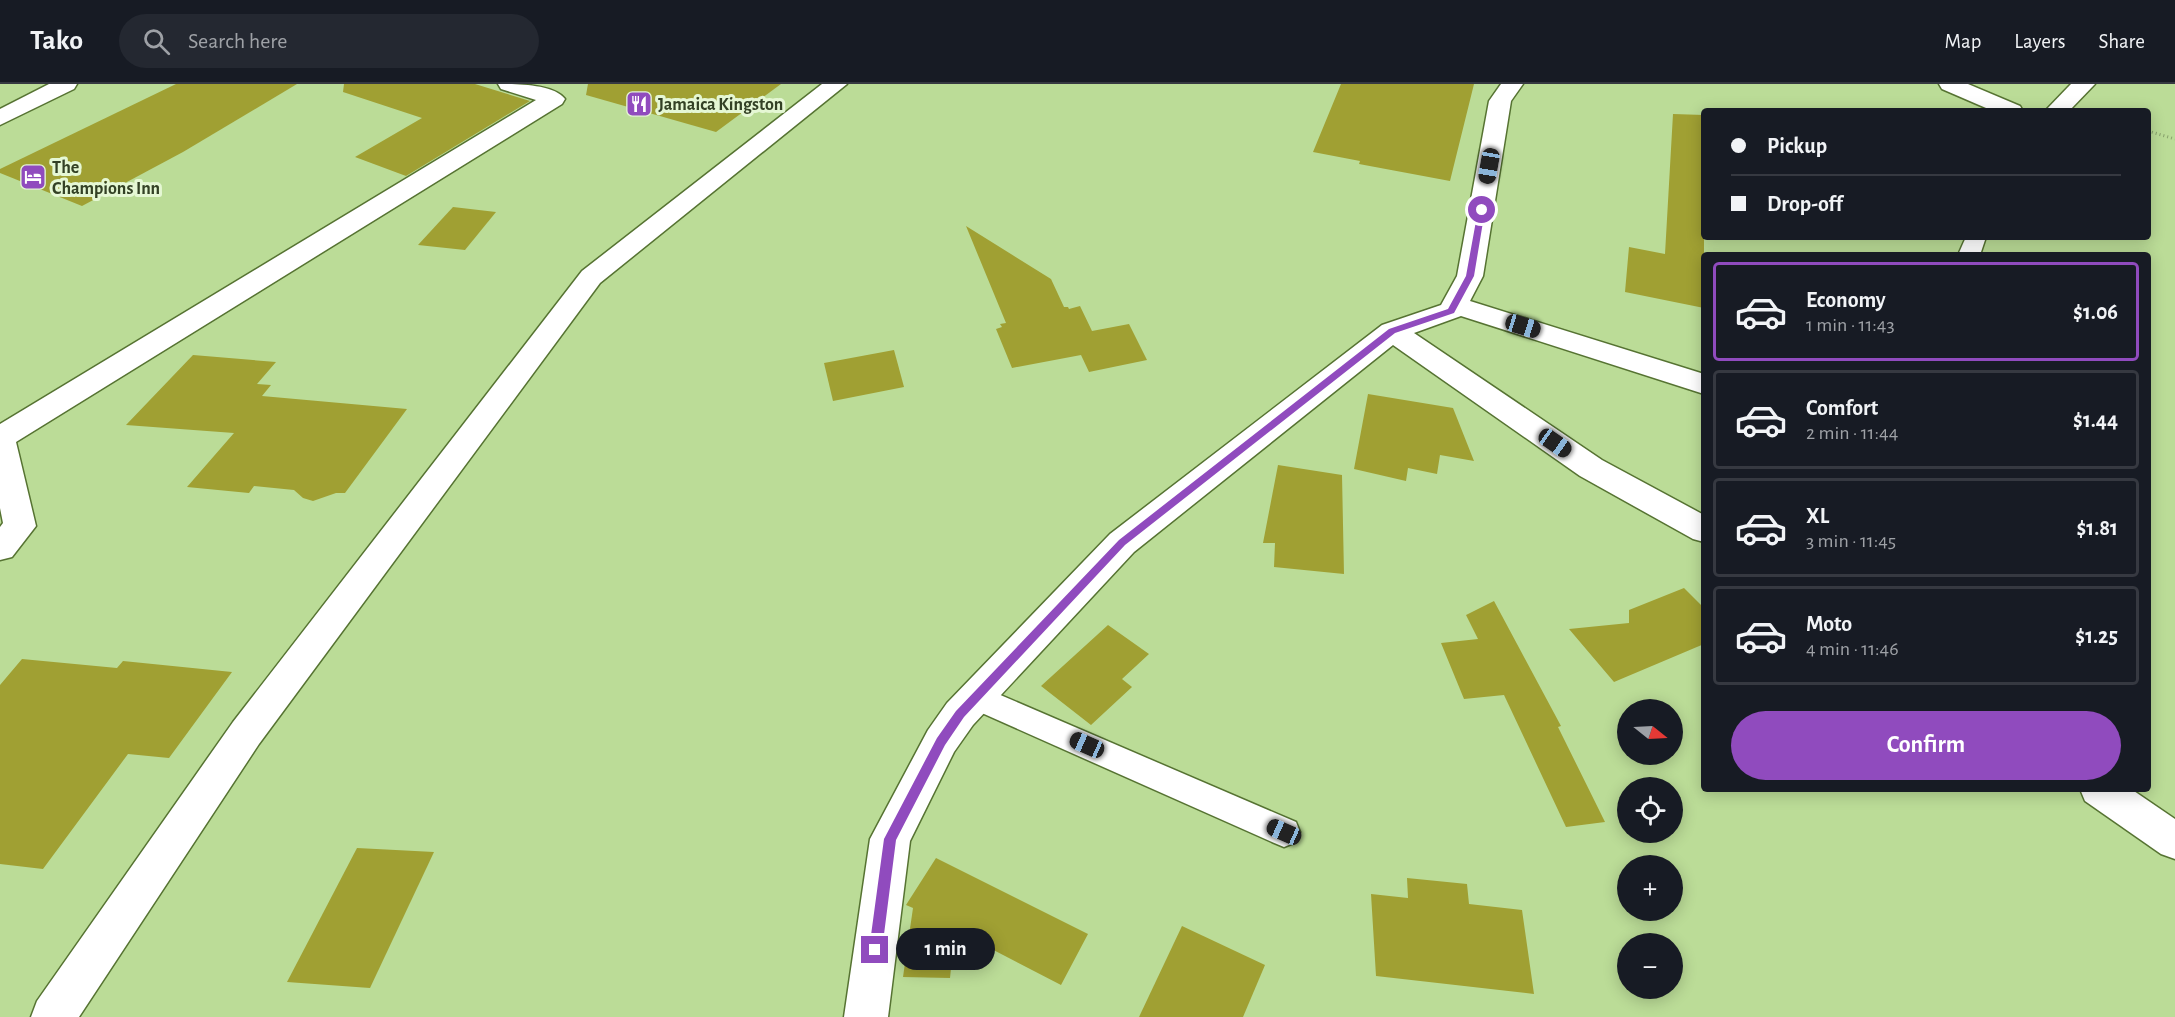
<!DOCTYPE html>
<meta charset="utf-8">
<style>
body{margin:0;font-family:"Alegreya Sans",sans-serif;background:#242831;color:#f1f3f6;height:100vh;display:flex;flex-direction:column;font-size:22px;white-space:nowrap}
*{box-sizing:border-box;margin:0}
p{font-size:20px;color:#9ea1a6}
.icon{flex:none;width:33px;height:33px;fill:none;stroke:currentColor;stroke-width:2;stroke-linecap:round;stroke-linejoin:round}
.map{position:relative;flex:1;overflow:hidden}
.panel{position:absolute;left:1701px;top:168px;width:450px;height:540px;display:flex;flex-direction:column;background:#171b24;border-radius:6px;box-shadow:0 3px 15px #0003}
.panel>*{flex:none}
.guide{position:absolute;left:1701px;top:24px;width:450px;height:132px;border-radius:6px;box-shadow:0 3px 15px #0003;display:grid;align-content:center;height:132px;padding:0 30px;background:#171b24}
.needle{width:39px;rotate:108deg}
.tools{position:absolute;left:1617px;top:615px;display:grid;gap:12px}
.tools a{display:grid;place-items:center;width:66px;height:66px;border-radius:50%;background:#171b24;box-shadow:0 3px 15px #0003;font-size:30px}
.end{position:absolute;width:27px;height:27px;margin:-14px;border:8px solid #904bbe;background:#fff;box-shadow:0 0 0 3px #fff}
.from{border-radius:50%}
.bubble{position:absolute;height:42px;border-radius:21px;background:#171b24;box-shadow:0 3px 15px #0003;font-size:20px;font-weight:700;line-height:42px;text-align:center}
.car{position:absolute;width:18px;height:36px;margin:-18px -9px;border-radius:8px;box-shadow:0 0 4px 2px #0007;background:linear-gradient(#222 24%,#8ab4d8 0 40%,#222 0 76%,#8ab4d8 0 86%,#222 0)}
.guide b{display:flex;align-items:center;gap:21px;height:57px;font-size:22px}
.guide b+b{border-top:2px solid #363941}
.guide i{width:15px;height:15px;background:#f1f3f6}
ul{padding:10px 0 0;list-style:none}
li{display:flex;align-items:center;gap:18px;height:99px;margin:0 12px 9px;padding:0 18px;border:3px solid #363941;border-radius:6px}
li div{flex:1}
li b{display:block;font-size:22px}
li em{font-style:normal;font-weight:700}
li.on{border-color:#904bbe}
li>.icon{width:54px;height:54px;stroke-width:1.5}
.primary-button{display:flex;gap:12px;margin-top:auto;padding:12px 30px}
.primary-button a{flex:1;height:69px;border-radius:36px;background:#904bbe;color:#fff;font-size:24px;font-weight:700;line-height:69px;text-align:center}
header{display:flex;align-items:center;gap:36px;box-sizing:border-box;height:84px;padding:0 30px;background:#171b24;border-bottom:2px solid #363941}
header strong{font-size:28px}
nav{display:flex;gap:33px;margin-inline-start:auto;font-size:21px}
.search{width:420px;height:54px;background:#242831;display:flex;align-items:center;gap:15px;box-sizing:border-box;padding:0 21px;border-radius:33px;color:#9ea1a6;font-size:22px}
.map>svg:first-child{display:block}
</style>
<header>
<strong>Tako</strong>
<div class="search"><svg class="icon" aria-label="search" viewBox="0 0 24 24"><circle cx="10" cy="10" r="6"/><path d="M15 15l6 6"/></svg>Search here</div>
<nav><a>Map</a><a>Layers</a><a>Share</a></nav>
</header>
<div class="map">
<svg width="2175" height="933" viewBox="0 0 2175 933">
<rect width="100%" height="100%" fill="#bbdc97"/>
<!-- building -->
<g fill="#a0a033">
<polygon points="176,0 297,0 183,68 82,122 0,89 0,85"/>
<polygon points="344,0 475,0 530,17 406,92 355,73 422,34 343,8"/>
<polygon points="588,0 781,0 716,48 586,11"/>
<polygon points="1341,0 1474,0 1450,97 1359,80 1360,77 1313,68"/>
<polygon points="1673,30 1704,31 1704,224 1625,208 1629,163 1665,170"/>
<polygon points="453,123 496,128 465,166 418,161"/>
<polygon points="966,142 1051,195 1064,223 1068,223 1069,225 1080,222 1092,247 1129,240 1147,276 1089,288 1081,271 1012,284 996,245 1002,243 1000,240 1006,239"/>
<polygon points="894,266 904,303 833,317 824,279"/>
<polygon points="193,271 276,278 257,300 271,301 262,312 407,325 345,409 336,409 313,417 303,414 294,406 254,402 249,409 187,403 234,349 126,341"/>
<polygon points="1368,310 1453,324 1474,377 1440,371 1437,390 1408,384 1406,397 1354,385"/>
<polygon points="1278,381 1342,391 1344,490 1274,483 1275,459 1263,459"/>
<polygon points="1684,504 1704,524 1704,560 1614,598 1569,545 1629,539 1629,526"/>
<polygon points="1494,517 1561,642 1558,643 1605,738 1566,743 1504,611 1464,615 1441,559 1478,555 1466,531"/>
<polygon points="1108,541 1149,570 1122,595 1132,603 1091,641 1041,602"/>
<polygon points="22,575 117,584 123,577 232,588 169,674 128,670 43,785 0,780 0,601"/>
<polygon points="357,764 434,768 370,904 287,898"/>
<polygon points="936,774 1088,850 1061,901 955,846 950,894 903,893 913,824 906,821"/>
<polygon points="1407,794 1467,800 1469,820 1522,826 1534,910 1376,892 1371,810 1408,814"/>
<polygon points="1182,842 1265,881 1243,933 1139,933"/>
</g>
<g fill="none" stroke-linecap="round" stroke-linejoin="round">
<!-- lane casing -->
<g stroke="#567332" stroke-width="3">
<g id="lane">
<polygon points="1966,153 1986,153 1980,171 1958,171"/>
<polygon points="977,601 1296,738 1300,748 1296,758 1284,763 1272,758 966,622 962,613 966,604"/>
</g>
</g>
<!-- street casing -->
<g stroke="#567332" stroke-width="3">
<g id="street">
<path d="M498,0c18,0 56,0 67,15l-3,5 -546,338 20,84 -24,31 -12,3v-33l3,-4 -3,-15v-84l536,-324 -35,-11z"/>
<polygon points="822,0 847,0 600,199 259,660 79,933 31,933 37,917 233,638 582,187"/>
<polygon points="1501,0 1523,0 1511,17 1483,192 1470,217 1704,290 1704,310 1461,232 1414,249 1602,376 1704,431 1704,458 1693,455 1580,392 1393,261 1134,468 973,641 954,668 910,757 888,933 844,933 870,755 928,646 947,619 1110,450 1382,241 1441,221 1457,192 1489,17"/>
<polygon points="1939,0 1968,0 2020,22 2023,27 1993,27 1942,5"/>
<polygon points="2071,0 2095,0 2069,27 2045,27"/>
<polygon points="2080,705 2131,705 2175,735 2175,775 2161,770 2085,717"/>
</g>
</g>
<!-- primary casing -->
<g stroke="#567332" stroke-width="3">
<polygon id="primary" points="49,0 77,0 74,5 0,41 0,25"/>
</g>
<!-- path -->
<polyline stroke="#88a16c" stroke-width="3" stroke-dasharray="1 3" stroke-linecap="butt" points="2148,47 2175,55"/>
<!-- lane -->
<use href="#lane" fill="#fff" fill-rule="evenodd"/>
<!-- street -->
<use href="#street" fill="#fff" fill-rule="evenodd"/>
<!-- primary -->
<use href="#primary" fill="#fff" fill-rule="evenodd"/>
</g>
<!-- route -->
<polygon fill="#904bbe" points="1482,124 1485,126 1474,192 1454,229 1395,249 1125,461 964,633 945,661 896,756 882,866 880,871 875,872 871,871 869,866 884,755 937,654 956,627 1119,456 1389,245 1448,225 1466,192 1478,126"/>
<!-- icons -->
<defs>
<g id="restaurant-square" transform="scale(1.35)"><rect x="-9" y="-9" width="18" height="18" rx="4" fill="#904bbe" stroke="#e5f7d4"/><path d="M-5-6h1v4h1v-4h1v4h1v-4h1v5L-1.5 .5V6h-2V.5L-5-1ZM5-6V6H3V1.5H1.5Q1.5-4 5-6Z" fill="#fff"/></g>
<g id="hotel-square" transform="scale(1.35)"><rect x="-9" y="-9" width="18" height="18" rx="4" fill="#904bbe" stroke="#e5f7d4"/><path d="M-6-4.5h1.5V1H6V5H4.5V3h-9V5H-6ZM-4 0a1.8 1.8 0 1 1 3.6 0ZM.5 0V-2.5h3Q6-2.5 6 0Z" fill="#fff"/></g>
</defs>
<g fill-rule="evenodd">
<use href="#restaurant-square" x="639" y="20"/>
<use href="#hotel-square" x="33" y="93"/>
</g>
<g text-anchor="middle" stroke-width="6" stroke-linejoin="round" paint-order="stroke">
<!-- far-poi labels -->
<g font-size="18" font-weight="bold" fill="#334125" stroke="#e5f7d4" text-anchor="start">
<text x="658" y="26">Jamaica Kingston</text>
<text x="52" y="89">The<tspan x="52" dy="21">Champions Inn</tspan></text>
</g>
</g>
</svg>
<div class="tools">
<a><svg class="needle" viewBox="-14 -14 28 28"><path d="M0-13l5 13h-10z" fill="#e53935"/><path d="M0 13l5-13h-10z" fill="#9ea1a6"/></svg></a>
<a><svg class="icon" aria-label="locate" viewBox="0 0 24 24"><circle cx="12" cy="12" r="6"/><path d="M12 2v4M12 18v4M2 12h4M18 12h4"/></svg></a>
<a>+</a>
<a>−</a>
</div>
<i class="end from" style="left:1482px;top:126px"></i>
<i class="end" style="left:875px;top:866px"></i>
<div class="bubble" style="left:896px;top:844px;width:99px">1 min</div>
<i class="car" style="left:1489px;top:82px;rotate:190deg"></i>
<i class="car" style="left:1523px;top:242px;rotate:107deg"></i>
<i class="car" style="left:1555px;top:359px;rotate:125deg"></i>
<i class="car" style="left:1087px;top:661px;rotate:294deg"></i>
<i class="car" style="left:1284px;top:748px;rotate:294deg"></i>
<div class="guide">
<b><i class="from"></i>Pickup</b>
<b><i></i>Drop-off</b>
</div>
<section class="panel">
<ul>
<li class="on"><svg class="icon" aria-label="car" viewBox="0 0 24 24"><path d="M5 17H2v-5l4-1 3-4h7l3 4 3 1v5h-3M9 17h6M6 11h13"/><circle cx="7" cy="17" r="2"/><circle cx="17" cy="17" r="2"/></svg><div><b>Economy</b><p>1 min · 11:43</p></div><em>$1.06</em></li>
<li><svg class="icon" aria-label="car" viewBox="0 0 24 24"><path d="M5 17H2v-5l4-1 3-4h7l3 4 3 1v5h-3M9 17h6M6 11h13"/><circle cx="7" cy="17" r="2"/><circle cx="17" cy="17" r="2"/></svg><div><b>Comfort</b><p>2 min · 11:44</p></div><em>$1.44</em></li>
<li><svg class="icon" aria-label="car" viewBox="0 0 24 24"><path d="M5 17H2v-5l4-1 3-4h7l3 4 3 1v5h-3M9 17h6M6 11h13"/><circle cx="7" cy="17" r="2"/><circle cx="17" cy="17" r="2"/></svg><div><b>XL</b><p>3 min · 11:45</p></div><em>$1.81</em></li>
<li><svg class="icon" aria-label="car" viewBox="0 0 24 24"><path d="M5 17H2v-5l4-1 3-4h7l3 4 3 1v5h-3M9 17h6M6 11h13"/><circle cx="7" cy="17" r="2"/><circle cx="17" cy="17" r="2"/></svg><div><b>Moto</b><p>4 min · 11:46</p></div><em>$1.25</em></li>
</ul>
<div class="primary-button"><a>Confirm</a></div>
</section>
</div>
